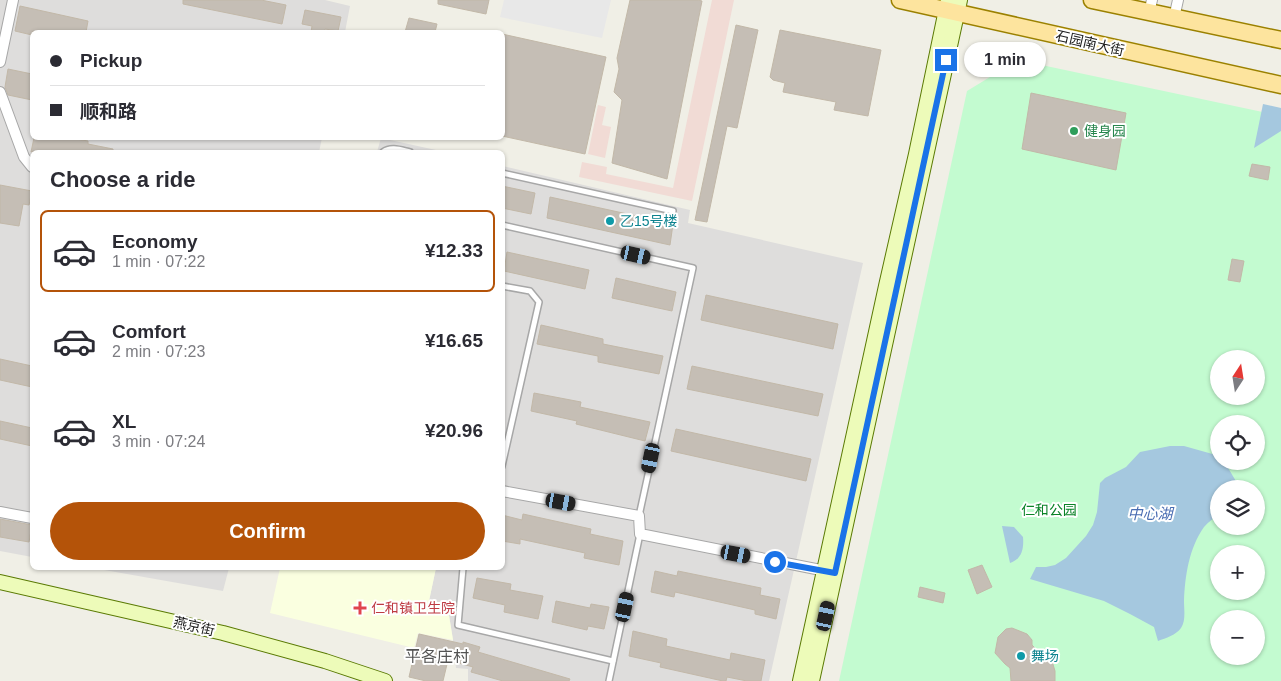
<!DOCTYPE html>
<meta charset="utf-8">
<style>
body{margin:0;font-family:Arial,"Noto Sans SC",sans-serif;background:#f7f7f7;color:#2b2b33;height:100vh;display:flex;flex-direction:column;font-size:19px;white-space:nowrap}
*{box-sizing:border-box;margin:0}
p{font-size:16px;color:#7c7c81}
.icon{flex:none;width:28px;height:28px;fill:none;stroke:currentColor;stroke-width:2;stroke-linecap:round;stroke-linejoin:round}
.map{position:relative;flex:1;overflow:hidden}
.side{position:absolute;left:30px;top:150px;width:475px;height:420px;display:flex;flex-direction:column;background:#fff;border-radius:8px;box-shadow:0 1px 4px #0004}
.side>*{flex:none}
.top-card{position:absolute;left:30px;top:30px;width:475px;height:110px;border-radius:8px;box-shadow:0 1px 4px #0004;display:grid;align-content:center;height:110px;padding:0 20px;background:#fff}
.needle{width:32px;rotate:12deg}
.buttons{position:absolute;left:1210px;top:350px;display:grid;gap:10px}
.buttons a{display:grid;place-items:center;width:55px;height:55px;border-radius:50%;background:#fff;box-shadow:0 1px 4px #0004;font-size:25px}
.end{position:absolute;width:22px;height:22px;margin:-11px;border:6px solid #1a73e8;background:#fff;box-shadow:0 0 0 2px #fff}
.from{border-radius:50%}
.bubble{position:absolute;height:35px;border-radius:18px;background:#fff;box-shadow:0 1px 4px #0004;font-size:16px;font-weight:700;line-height:35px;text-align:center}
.car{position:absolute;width:15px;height:30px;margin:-15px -8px;border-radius:6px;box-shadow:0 0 4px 1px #0007;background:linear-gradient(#222 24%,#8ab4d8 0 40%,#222 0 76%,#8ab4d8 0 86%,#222 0)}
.top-card b{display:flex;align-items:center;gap:18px;height:48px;font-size:19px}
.top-card b+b{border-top:1px solid #e1e1e2}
.top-card i{width:12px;height:12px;background:#2b2b33}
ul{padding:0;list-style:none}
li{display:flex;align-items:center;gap:15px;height:82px;margin:0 10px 8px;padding:0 10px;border:2px solid transparent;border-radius:8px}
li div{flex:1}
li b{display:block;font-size:19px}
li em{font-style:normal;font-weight:700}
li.active{border-color:#b45309}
li>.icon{width:45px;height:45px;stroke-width:1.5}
h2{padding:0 20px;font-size:22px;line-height:60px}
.button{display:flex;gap:10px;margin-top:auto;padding:10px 20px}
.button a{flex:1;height:58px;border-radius:30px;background:#b45309;color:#fff;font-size:20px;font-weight:700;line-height:58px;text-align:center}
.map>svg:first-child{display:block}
</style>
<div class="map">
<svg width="1281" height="681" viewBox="0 0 1281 681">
<rect width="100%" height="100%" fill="#f0efe6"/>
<!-- residential -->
<g fill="#dedddc">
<polygon points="0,0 325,0 350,6 345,32 32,32 32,138 322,138 319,152 32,152 32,557 0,551"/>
<polygon points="381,138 445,152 377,152"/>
<polygon points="503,166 690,210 688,223 863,263 769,681 468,681 468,669 456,668 453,640 447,603 429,601 436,568 502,568"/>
<polygon points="93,568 229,568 223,591"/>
</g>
<!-- commercial -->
<g fill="#f1dbd5">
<polygon points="712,0 734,0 692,201 579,177 582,162 607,167 606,174 673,188"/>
<polygon points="598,105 606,107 602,125 611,127 605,158 588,154"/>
</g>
<!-- education -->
<polygon fill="#faffe0" points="280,568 436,568 429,601 447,603 453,640 418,633 414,648 270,613"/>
<!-- park -->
<path fill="#c3fbd0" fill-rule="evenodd" d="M1018,60l263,56v565h-442l128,-590zM1219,359h37v37h-37zM1219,424h37v37h-37zM1219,489h37v37h-37zM1219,554h37v37h-37zM1219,619h37v37h-37z"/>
<!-- parking -->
<polygon fill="#e8e8e8" points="504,0 611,0 602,38 500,17"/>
<!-- water -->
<g fill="#a5c8df">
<polygon points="1263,104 1281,108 1281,131 1254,148"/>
<path d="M1170,446h14l32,9 3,2v4h5l13,22 -2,6h-16v25c-5,4 -11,8 -15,13 -15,21 -19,49 -20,74 0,8 2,20 -3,27 -5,7 -15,10 -23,13l-4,-14 -24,-13 -26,-13 -74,-22 6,-12h10l9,-2 11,-7 20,-22 7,-11 4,-13 3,-29 5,-5 21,-11 14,-15z"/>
<path d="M1002,526l12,1 9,10c1,11 -1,22 -13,26z"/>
</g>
<!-- building -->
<g fill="#c5beb5" stroke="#c2b8a8">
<polygon points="183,0 261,0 286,5 282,24 183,4"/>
<polygon points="438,0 489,0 486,14 438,4"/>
<polygon points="630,0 698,0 702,1 667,179 612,163 622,100 614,92 619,69 617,58"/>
<polygon points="20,6 88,21 86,32 32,32 32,35 15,31"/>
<polygon points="305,10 341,17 338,31 325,29 324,32 311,32 312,26 302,24"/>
<polygon points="409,18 437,24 435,32 405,32"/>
<polygon points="736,25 758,30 737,128 727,126 707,222 695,220"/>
<polygon points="780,30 881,50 868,116 834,110 836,102 783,92 785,83 773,80 770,77"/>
<polygon points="502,34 606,57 585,154 502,136"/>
<polygon points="8,69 32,74 32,100 8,95 5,87"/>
<polygon points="1031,93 1126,113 1116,170 1022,149"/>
<polygon points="34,138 70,138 88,141 88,144 113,149 113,152 31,152"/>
<polygon points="1252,164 1270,167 1268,180 1249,176"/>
<polygon points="0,185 32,191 29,205 23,204 19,226 0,223"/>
<polygon points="502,186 535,193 531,214 502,208"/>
<polygon points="550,197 673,224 670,245 547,218"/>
<polygon points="507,252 589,270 585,289 504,271"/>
<polygon points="1232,259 1244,261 1240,282 1228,280"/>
<polygon points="616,278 676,292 672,311 612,298"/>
<polygon points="706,295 838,324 833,349 701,320"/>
<polygon points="541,325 603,339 603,344 663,356 659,374 598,362 598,356 537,344"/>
<polygon points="0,359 32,366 32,387 0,380"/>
<polygon points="692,366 823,394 818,416 687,389"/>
<polygon points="534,393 581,402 580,407 650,422 645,441 576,424 577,421 531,411"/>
<polygon points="0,421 32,428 32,446 0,439"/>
<polygon points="676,429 811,459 806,481 671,451"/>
<polygon points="523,514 591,529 590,534 623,541 619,565 584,558 585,553 520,539 520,544 502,541 502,515 522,520"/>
<polygon points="0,519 32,525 29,542 0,537"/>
<polygon points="982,565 992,587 977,594 968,570"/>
<polygon points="655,571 677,576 678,571 761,588 760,595 780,599 776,619 755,614 755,610 675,592 674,597 651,592"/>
<polygon points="477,578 511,584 510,590 543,596 538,619 504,612 505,605 473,598"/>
<polygon points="920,587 945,593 943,603 918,597"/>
<polygon points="556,601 590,608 591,604 609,607 604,629 588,626 587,630 552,622"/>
<polygon points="1012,628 1027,634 1032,640 1032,645 1037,650 1048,657 1052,661 1055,671 1055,681 1011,681 1010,668 1005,664 995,653 998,637 1006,629"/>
<polygon points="633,631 667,639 666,646 730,660 731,653 765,660 761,681 747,681 727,677 726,681 723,681 660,667 661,663 629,656"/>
<polygon points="419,634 463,644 463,642 480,647 478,652 570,679 569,681 503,681 471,672 473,667 448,660 443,681 426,681 409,677"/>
</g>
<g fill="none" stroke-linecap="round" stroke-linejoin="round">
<!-- lane casing -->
<g stroke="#a7a7a7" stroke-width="8">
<g id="lane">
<path d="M383,152c8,-6 18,-2 27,0"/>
<polyline points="502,173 673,211"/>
<polyline points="502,225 693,268 639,516"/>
<polyline points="502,286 530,291 539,302 502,466"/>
<polyline points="463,568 458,625 613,661"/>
<polyline points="609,681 640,534"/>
</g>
</g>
<!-- street casing -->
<g stroke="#a7a7a7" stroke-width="12">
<g id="street">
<polyline points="1149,13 1152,0"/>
<polyline points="1174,18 1178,0"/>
<polyline points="0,62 13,0"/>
<polyline points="0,92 24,157 32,167"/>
<polyline points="502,491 639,516 640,534 831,572"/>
<polyline points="0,512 32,518"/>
</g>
</g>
<!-- secondary casing -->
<g stroke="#5a7a03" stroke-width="16">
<g id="secondary">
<polyline points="0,582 223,633 325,661 385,681"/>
<polyline points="800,681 886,286 916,154 948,0"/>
<polyline points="812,681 960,0"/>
</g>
</g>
<!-- primary casing -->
<g stroke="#9b8100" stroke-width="19">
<g id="primary">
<polyline points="900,0 1281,85"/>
<polyline points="1092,0 1281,40"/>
</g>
</g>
<!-- lane -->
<use href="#lane" stroke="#fff" stroke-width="5"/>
<!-- street -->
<use href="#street" stroke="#fff" stroke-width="10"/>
<!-- secondary -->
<use href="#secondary" stroke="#edfbb9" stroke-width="14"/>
<!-- primary -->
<use href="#primary" stroke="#fde49e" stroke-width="16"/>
</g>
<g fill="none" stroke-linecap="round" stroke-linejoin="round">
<!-- route -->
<polyline stroke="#1a73e8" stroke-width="6" points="775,562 835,573 946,60"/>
</g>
<!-- markers -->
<circle fill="#2e9e5b" stroke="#fff" stroke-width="2" cx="1074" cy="131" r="5"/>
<g fill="#0f9aa8" stroke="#fff" stroke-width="2">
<circle cx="610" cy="221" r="5"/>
<circle cx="1021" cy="656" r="5"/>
</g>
<path fill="#e0444e" stroke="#fff" stroke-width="2" d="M357.5 600.5h5v5h5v5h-5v5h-5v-5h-5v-5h5z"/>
<g text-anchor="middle" stroke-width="4" stroke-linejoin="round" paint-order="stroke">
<!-- street labels -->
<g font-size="14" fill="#202020" stroke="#fff">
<text transform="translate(1090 43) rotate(13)" y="5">石园南大街</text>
<text transform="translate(194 626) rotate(13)" y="5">燕京街</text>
</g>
<!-- leisure labels -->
<g font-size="14" fill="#27864d" stroke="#fff" text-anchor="start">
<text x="1084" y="136">健身园</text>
</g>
<!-- culture labels -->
<g font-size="14" fill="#0d838f" stroke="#fff" text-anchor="start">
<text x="620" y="226">乙15号楼</text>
<text x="1031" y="661">舞场</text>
</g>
<!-- park labels -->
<g font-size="14" fill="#0a8227" stroke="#fff">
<text x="1049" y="515">仁和公园</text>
</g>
<!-- health labels -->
<g font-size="14" fill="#be3a42" stroke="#fff" text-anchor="start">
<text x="371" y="613">仁和镇卫生院</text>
</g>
<!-- water labels -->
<g font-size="15" font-style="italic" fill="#496cb2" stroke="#fff">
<text x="1150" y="519">中心湖</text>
</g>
<!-- quarter labels -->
<g font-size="16" fill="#535353" stroke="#fff">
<text x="437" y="662">平各庄村</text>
</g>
</g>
</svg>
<div class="buttons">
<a><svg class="needle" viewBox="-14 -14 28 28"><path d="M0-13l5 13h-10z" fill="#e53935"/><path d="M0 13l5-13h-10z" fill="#7c7c81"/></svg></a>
<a><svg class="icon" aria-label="locate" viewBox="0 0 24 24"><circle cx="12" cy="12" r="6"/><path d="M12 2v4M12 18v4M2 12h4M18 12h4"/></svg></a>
<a><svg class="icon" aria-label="layers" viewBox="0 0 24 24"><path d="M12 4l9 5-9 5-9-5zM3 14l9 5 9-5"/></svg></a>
<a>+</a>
<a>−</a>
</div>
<i class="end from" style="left:775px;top:562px"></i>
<i class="end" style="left:946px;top:60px"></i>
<div class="bubble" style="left:964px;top:42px;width:82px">1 min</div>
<i class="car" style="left:636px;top:255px;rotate:103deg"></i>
<i class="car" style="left:651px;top:458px;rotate:192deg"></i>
<i class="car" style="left:561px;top:502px;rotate:100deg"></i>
<i class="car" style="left:736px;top:554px;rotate:101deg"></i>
<i class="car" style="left:625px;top:607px;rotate:12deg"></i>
<i class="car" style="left:826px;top:616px;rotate:12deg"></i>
<div class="top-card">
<b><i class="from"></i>Pickup</b>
<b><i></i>顺和路</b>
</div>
<section class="side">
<h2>Choose a ride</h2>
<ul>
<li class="active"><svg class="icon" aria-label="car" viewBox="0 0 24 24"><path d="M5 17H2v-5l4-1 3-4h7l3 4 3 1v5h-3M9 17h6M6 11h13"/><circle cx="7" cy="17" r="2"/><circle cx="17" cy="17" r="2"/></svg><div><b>Economy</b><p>1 min · 07:22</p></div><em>¥12.33</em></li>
<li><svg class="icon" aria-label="car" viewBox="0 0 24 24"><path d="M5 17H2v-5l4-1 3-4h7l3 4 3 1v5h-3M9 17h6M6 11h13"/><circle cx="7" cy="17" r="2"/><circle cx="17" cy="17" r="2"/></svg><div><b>Comfort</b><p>2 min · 07:23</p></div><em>¥16.65</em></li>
<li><svg class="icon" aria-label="car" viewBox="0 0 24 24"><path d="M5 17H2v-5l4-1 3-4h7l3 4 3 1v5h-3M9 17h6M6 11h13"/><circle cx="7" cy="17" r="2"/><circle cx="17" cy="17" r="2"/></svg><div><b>XL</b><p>3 min · 07:24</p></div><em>¥20.96</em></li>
</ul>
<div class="button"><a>Confirm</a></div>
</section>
</div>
